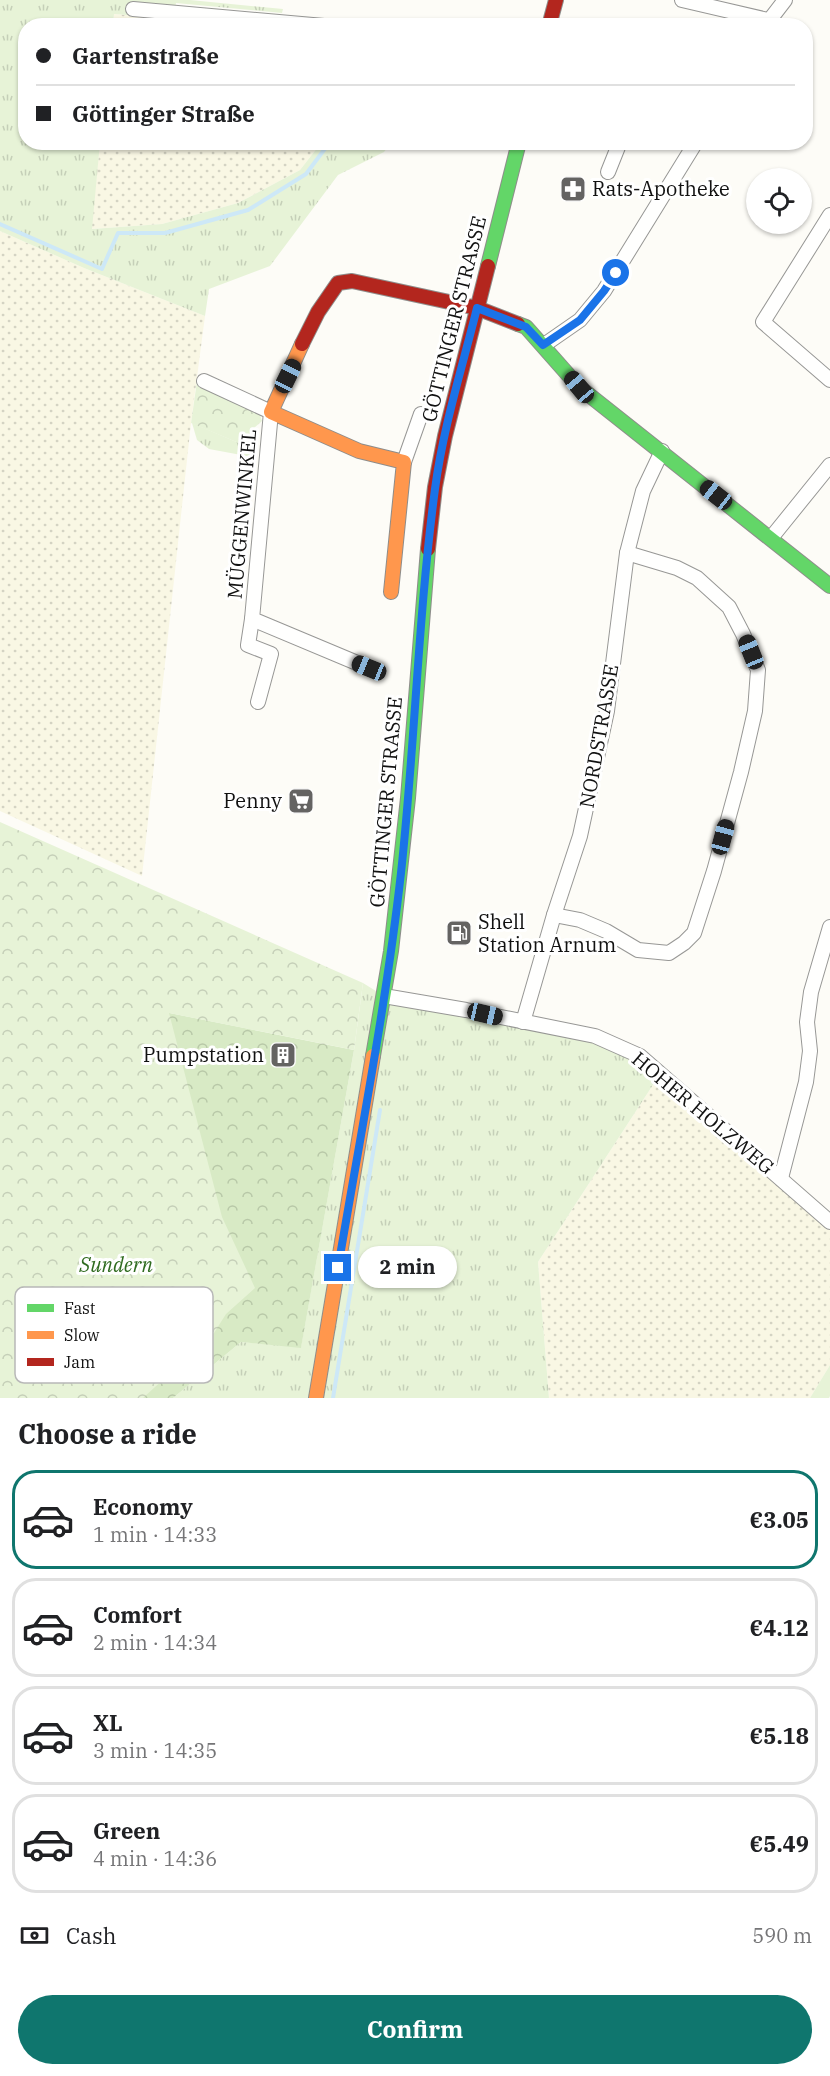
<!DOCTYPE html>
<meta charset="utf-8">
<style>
body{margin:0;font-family:"IBM Plex Serif",serif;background:#f6f6f6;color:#202124;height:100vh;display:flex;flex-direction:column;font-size:22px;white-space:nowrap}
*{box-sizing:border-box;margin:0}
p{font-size:20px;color:#757577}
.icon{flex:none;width:33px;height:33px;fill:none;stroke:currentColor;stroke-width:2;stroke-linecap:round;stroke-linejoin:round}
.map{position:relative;height:1398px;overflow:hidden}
.side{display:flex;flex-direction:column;background:#fff;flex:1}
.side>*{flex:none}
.banner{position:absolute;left:18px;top:18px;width:795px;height:132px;border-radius:24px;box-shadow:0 2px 4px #0004;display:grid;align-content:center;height:132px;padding:0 18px;background:#fff}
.tools{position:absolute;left:746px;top:168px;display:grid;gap:12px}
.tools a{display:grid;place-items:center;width:66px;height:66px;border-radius:50%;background:#fff;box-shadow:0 2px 4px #0004;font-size:30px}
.end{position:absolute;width:27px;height:27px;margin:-14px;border:8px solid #1a73e8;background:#fff;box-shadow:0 0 0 3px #fff}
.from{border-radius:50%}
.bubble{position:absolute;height:42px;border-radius:21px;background:#fff;box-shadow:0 2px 4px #0004;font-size:20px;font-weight:700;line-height:42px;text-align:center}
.car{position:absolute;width:18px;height:36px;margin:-18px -9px;border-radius:8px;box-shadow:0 0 4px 2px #0007;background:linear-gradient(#222 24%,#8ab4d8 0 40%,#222 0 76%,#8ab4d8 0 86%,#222 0)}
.banner b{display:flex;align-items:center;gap:21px;height:57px;font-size:22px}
.banner b+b{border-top:2px solid #e0e0e0}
.banner i{width:15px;height:15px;background:#202124}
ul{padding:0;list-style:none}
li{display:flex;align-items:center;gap:18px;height:99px;margin:0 12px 9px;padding:0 6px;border:3px solid #e0e0e0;border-radius:24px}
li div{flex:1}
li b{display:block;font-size:22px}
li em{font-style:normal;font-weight:700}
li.on{border-color:#0f766e}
li>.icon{width:54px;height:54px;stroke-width:1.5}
h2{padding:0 18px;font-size:27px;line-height:72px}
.pay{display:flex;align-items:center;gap:15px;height:66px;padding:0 18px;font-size:22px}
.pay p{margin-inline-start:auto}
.action{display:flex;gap:12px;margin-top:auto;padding:12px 18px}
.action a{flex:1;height:69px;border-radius:36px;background:#0f766e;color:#fff;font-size:24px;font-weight:700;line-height:69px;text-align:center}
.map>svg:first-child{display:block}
</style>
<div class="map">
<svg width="830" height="1398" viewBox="0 0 830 1398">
<defs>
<pattern id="farmland-dots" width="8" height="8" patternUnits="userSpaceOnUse" patternTransform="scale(1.5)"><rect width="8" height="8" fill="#f9f7e4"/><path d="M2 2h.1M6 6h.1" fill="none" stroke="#d4d3c3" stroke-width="1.8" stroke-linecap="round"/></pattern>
<pattern id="grass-tufts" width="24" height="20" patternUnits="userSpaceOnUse" patternTransform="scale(1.5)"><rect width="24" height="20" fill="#e7f3d7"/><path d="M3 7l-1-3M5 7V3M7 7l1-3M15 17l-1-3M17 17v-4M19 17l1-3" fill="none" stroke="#c5cfb8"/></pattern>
<pattern id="forest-crowns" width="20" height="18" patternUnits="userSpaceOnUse" patternTransform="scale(1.5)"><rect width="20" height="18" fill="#d8eac5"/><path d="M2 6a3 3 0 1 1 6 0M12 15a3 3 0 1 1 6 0" fill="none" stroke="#b8c8a8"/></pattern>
<pattern id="park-crowns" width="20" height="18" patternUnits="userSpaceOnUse" patternTransform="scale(1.5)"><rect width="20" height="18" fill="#e7f3d7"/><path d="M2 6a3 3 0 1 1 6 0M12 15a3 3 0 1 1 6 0" fill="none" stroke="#c5cfb8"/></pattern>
</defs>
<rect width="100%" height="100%" fill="#fdfcf7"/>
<!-- farmland -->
<g fill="url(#farmland-dots)">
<polygon points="114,14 245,25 113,26"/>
<polygon points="100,143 321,143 300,170 238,203 162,224 91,229"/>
<polygon points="0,231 84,268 205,316 191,423 142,876 0,811"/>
<polygon points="660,1074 830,1222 830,1365 810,1398 549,1398 538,1262"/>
</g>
<!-- grass -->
<g fill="url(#grass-tufts)">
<polygon points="0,0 190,0 283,9 282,13 176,3 174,19 114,14 113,25 26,26 26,142 100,143 92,229 162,224 238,203 300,170 321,143 391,143 384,152 338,175 270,266 209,289 205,316 84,268 0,231"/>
<polygon points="192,423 253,449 252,457 209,449 197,440"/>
<polygon points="363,983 384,996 595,1036 660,1074 538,1262 549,1398 173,1398 241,1342 301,1347 354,1050"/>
<polygon points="830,1365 830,1396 829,1398 810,1398"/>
</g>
<!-- forest -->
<polygon fill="url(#forest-crowns)" points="140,1007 354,1050 301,1348 241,1342 173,1398 115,1398"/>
<!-- park -->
<g fill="url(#park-crowns)">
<polygon points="197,381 258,408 262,421 254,428 253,449 191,423"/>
<polygon points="0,822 363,983 354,1050 169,1013 222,1217 255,1288 226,1314 214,1333 143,1398 0,1398"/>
</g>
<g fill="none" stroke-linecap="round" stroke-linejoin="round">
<!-- stream -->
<g stroke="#cde8f7" stroke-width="4">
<polyline points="0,224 102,269 118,233 165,233 248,210 306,174 330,142"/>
<polyline points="333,1398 380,1110"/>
</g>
<!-- street casing -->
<g stroke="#979795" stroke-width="16">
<g id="street">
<polyline points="682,0 768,20"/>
<polyline points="133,9 324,26"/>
<polyline points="765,26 785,0"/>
<polyline points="608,172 620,142"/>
<polyline points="830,215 763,322 830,380"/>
<polyline points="544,345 580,320 604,291 696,142"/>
<polyline points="204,381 271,412 252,619 369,668"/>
<polyline points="404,462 421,414"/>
<polyline points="771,538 830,465"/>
<polyline points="252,619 248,645 271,654 258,702"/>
<polyline points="554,915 580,920 606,931 638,950 669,953 684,943 694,933 714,871 741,772 755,711 758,670 743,634 729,607 697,578 677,568 627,553"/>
<polyline points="384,996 466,1010 595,1036 640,1056 830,1222"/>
<polyline points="523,1022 554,915 580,836 607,711 627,553 643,491 662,451"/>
<polyline points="781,1178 806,1082 810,1051 807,1022 811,992 830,927"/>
</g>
</g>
<!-- fast casing -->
<g stroke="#8e8d8b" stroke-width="16">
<g id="fast">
<polyline points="488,266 519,142"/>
<polyline points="518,324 526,327 579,387 830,586"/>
<polyline points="373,1056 391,951 408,798 428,549"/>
</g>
</g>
<!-- slow casing -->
<g stroke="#8e8d8b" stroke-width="16">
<g id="slow">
<polyline points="302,344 271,412 359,451 404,462 391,592"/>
<polyline points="316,1398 373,1056"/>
</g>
</g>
<!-- jam casing -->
<g stroke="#8e8d8b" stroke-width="16">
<g id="jam">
<polyline points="549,26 556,0"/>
<polyline points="302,344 318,312 338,283 352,281 477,308 518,324"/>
<polyline points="428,549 435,487 445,436 488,266"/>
</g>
</g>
<!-- street -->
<use href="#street" stroke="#fffffe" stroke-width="14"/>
<!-- fast -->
<use href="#fast" stroke="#63d668" stroke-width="14"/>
<!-- slow -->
<use href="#slow" stroke="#ff974d" stroke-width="14"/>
<!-- jam -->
<use href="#jam" stroke="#b3261e" stroke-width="14"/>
</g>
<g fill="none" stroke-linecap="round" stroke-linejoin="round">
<!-- route -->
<path stroke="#1a73e8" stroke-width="8" d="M338,1268c22,-131 48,-262 63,-395 14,-128 17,-257 34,-384 8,-61 27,-121 42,-181l49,19 17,18 37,-25 24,-29 12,-18"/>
</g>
<!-- icons -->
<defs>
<g id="pharmacy-square" transform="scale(1.35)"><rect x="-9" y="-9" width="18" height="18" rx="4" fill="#646362" stroke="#fff"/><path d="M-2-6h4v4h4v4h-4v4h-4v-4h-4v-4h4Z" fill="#fff"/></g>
<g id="supermarket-square" transform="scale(1.35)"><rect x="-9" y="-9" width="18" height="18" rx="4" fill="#646362" stroke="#fff"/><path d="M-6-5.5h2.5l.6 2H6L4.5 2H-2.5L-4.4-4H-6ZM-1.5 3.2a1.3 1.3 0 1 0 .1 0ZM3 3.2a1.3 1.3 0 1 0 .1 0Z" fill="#fff"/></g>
<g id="fuel-square" transform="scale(1.35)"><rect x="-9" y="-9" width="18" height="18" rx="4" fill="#646362" stroke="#fff"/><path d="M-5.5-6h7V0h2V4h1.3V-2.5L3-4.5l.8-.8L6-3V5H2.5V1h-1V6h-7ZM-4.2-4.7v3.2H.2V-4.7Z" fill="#fff"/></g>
<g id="building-square" transform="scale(1.35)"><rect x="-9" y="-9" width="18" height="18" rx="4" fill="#646362" stroke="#fff"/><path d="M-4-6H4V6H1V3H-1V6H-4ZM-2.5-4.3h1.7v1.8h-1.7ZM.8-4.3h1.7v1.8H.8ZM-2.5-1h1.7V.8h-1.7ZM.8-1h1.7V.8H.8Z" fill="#fff"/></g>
</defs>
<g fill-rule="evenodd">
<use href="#pharmacy-square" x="573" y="189"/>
<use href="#supermarket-square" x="301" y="801"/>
<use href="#fuel-square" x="459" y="933"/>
<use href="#building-square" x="283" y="1055"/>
</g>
<g text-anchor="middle" stroke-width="6" stroke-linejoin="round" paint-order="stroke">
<!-- poi labels -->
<g font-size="20" fill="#111" stroke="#fff" text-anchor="start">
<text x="592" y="196">Rats-Apotheke</text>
<text x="282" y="808" text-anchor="end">Penny</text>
<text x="478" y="929">Shell<tspan x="478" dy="23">Station Arnum</tspan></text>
<text x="264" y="1062" text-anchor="end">Pumpstation</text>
</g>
<!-- street labels -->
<g font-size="20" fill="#111" stroke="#fff">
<text transform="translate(454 319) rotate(-76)" y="7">GÖTTINGER STRASSE</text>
<text transform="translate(242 514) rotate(-85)" y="7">MÜGGENWINKEL</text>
<text transform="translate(599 736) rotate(-80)" y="7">NORDSTRASSE</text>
<text transform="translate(386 802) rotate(-85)" y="7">GÖTTINGER STRASSE</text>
<text transform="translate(703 1113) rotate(40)" y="7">HOHER HOLZWEG</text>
</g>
<!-- park labels -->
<g font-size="20" font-style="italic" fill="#2f6b1f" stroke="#fff">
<text x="116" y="1272">Sundern</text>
</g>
</g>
<!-- legend -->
<rect x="15" y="1287" width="198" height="96" rx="9" fill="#fff" stroke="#b8b8b8" stroke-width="1.5"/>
<rect x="27" y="1304" width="27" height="8" fill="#63d668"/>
<rect x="27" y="1331" width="27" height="8" fill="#ff974d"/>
<rect x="27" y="1358" width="27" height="8" fill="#b3261e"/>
<g font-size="16" fill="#111">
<text x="64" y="1314">Fast</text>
<text x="64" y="1341">Slow</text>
<text x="64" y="1368">Jam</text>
</g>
</svg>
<div class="tools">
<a><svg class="icon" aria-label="locate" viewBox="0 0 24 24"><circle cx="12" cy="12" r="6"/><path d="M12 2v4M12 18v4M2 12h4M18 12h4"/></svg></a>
</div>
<i class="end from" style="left:616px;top:273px"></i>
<i class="end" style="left:338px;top:1268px"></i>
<div class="bubble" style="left:358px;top:1246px;width:99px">2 min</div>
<i class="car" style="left:288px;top:376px;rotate:26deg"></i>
<i class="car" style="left:579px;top:387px;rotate:320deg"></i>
<i class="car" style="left:716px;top:495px;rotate:308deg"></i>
<i class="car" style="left:751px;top:652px;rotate:338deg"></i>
<i class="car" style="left:369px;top:668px;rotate:292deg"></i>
<i class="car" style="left:723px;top:837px;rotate:15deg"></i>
<i class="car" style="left:485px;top:1014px;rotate:103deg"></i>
<div class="banner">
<b><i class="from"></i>Gartenstraße</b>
<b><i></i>Göttinger Straße</b>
</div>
</div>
<section class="side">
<h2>Choose a ride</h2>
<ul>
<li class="on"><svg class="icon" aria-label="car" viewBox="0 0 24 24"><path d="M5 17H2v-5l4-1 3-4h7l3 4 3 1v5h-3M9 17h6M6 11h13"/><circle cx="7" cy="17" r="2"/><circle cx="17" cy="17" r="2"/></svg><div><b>Economy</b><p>1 min · 14:33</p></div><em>€3.05</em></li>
<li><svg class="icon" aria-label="car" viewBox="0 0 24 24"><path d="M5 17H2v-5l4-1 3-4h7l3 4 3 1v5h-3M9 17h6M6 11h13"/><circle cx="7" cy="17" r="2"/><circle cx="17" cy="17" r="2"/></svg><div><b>Comfort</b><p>2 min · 14:34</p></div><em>€4.12</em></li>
<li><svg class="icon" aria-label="car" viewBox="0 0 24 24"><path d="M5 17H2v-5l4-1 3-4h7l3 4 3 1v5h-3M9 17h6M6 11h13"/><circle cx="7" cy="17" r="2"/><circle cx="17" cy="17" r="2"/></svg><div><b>XL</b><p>3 min · 14:35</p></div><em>€5.18</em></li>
<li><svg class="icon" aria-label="car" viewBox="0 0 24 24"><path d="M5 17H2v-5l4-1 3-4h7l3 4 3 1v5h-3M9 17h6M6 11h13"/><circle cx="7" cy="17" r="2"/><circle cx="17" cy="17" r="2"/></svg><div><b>Green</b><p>4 min · 14:36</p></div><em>€5.49</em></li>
</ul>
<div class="pay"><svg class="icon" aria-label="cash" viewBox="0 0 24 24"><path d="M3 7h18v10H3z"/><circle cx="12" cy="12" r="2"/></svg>Cash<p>590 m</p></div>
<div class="action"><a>Confirm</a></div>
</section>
